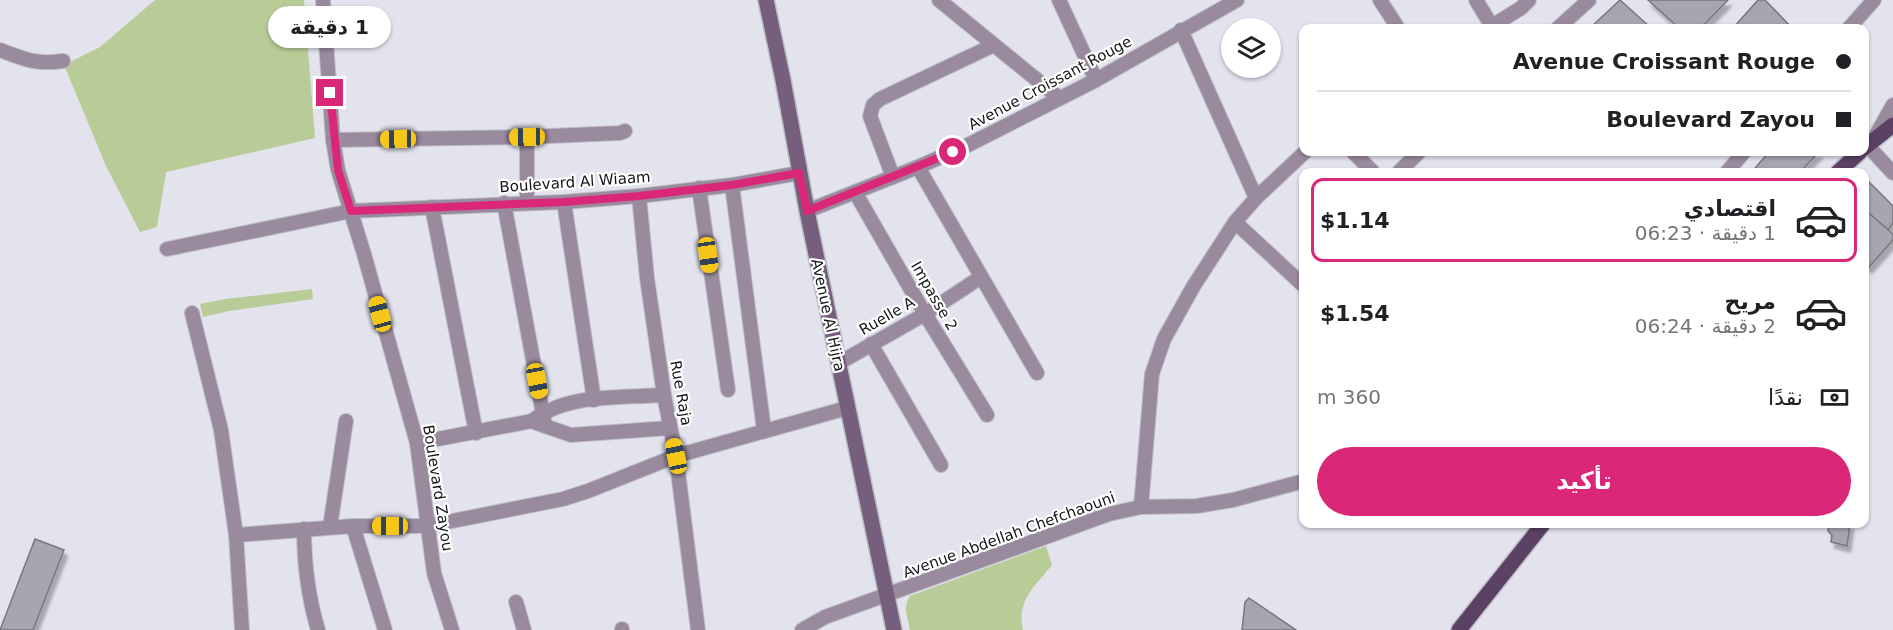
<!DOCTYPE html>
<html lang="ar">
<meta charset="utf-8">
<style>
body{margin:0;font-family:"DejaVu Sans","Noto Sans Arabic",sans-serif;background:#f2f2f2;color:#202124;direction:rtl;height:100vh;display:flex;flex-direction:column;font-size:22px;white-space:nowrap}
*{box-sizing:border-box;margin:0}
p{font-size:20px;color:#757577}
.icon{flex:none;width:33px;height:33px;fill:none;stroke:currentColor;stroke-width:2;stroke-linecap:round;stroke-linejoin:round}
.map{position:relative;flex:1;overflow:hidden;direction:ltr}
.details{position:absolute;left:1299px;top:168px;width:570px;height:360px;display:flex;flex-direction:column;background:#fff;border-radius:12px;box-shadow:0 2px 4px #0004;direction:rtl}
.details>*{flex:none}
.guide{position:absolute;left:1299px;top:24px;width:570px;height:132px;border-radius:12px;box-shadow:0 2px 4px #0004;direction:rtl;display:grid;align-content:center;height:132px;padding:0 18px;background:#fff}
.buttons{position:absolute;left:1221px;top:18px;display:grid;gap:12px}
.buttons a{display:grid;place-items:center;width:60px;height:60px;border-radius:50%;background:#fff;box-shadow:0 2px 4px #0004;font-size:30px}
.end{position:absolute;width:27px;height:27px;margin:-14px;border:8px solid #db2777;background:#fff;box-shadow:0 0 0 3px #fff}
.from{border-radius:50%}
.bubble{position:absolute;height:42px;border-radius:21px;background:#fff;box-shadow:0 2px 4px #0004;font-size:20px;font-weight:700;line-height:42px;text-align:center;direction:rtl}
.car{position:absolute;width:18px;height:36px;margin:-18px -9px;border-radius:8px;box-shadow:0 0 4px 2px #0007;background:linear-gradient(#f5c518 24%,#345 0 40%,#f5c518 0 76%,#345 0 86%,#f5c518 0)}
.guide b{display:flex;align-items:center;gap:21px;height:57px;font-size:22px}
.guide b+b{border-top:2px solid #e0e0e0}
.guide i{width:15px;height:15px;background:#202124}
ul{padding:10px 0 0;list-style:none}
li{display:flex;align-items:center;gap:18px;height:84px;margin:0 12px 9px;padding:0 6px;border:3px solid transparent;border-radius:12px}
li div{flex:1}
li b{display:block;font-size:22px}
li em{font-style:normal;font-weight:700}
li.active{border-color:#db2777}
li>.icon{width:54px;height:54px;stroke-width:1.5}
.pay{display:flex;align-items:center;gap:15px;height:66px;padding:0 18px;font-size:22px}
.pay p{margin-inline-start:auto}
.cta{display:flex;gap:12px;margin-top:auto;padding:12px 18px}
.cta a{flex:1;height:69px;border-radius:36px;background:#db2777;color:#fff;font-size:24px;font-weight:700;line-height:69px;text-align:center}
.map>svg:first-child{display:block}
</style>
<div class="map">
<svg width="1893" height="630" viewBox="0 0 1893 630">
<defs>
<filter id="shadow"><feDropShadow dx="3.5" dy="6" stdDeviation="1.5" flood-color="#0004"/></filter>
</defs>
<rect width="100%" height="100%" fill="#e2e3ec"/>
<!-- green -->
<g fill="#b9cc97">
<polygon points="155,0 304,0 315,138 166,172 157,227 140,232 106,166 64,65 100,47"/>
<polygon points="312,289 313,299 229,311 203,317 200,304 225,299"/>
<path d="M1046,546l6,19c-17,21 -36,36 -29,65h-113c-2,-13 -8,-22 0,-34z"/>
</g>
<!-- building -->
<g fill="#a5a6af" stroke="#76777f" stroke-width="1.5" filter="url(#shadow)">
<polygon points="1620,0 1651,28 1590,28"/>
<polygon points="1648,0 1728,0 1701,28 1679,28"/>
<polygon points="1758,0 1765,0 1792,28 1733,28"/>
<polygon points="1769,152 1819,152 1800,172 1761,172 1755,168"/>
<polygon points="1869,182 1893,206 1893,223 1888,230 1864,209 1864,188"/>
<polygon points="1864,209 1893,234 1893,240 1869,267 1864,264"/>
<polygon points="1829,524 1850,524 1847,546 1831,542 1832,535 1828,531"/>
<polygon points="35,539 64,550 33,630 0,630"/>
<polygon points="1249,598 1296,630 1242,630 1245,602"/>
</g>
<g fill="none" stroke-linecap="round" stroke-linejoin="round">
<!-- street casing -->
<g stroke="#bdbec6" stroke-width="16">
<g id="street">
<polyline points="323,0 333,140 338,170 364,254 417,443 434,573 452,630"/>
<polyline points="939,0 1058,97"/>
<polyline points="1059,0 1096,80"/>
<polyline points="1380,0 1398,28"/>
<polyline points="1476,0 1493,28"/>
<polyline points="1492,26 1521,8 1529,0"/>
<polyline points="1558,28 1589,0"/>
<polyline points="1849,28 1874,0"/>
<polyline points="1181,30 1256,198"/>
<path d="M0,50c24,9 37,15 63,11"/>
<polyline points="1875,137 1893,105"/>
<polyline points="333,140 527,137 620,133 625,131"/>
<polyline points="1867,145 1893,173"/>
<polyline points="1353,152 1373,172"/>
<polyline points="918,167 1037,373"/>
<polyline points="1399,172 1419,152"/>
<polyline points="1727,172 1744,152"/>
<polyline points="893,177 870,116 873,105 880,99 994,45"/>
<polyline points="732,185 764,430"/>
<polyline points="699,188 728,390"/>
<polyline points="855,192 925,314 987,415"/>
<polyline points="639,196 647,278 664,395 676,456 698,630"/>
<polyline points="564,202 594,400"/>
<polyline points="504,203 545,425"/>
<polyline points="527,203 527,137"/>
<polyline points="432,207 476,433"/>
<polyline points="807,211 918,167 970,144 1096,80 1237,0"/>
<polyline points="1235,222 1304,286"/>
<polyline points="167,249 351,211 564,202 639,196 732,185 799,173"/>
<polyline points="192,313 221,430 236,535 242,630"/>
<polyline points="871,344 941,465"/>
<polyline points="839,363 925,314 981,277"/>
<polyline points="536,423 571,435 670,428"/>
<path d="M417,443l115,-22c35,-28 89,-23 132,-26"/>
<polyline points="1141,507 1152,374 1164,339 1193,287 1235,222 1256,198 1305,152"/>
<polyline points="353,526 385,630"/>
<polyline points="330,527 346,421"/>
<path d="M304,529c0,35 4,67 14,101"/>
<polyline points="236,535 353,526 427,526 563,499 588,491 676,456 847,408"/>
<polyline points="516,602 524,630"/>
<polyline points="622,629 622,630"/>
<polyline points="802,630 825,617 1109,514 1141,507 1197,506 1233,500 1304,481"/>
</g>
</g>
<!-- secondary casing -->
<g stroke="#bdbec6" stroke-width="18">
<polyline id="secondary" points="766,0 783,80 807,211 894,630"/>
</g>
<!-- primary casing -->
<g stroke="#bdbec6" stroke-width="18">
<g id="primary">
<polyline points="1864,148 1893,125"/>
<polyline points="1838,172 1860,152"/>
<polyline points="1459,630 1543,524"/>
</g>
</g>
<!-- street -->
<use href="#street" stroke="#998a9e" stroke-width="14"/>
<!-- secondary -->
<use href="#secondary" stroke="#755f7c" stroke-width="15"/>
<!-- primary -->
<use href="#primary" stroke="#5b4163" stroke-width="15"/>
</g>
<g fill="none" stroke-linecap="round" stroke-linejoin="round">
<!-- route -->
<polyline stroke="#db2777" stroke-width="8" points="330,93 338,170 351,211 564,202 639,196 732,185 799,173 807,211 953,152"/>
</g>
<g text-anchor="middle" stroke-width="4.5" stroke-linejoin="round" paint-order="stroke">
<!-- street labels -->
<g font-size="15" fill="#141518" stroke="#fff">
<text transform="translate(1050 83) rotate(-28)" y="5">Avenue Croissant Rouge</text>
<text transform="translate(575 182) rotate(-4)" y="5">Boulevard Al Wiaam</text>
<text transform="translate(934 296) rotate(60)" y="5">Impasse 2</text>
<text transform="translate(828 315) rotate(78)" y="5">Avenue Al Hijra</text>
<text transform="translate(887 316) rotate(-30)" y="5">Ruelle A</text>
<text transform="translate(681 393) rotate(80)" y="5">Rue Raja</text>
<text transform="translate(438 488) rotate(81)" y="5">Boulevard Zayou</text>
<text transform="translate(1009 535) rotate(-20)" y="5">Avenue Abdellah Chefchaouni</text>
</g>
</g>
</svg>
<div class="buttons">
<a><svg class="icon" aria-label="layers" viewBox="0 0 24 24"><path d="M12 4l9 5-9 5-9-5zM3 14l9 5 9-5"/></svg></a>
</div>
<i class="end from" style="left:953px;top:152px"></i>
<i class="end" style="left:330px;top:93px"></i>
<div class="bubble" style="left:268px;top:6px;width:123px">1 دقيقة</div>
<i class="car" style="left:527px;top:137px;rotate:269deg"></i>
<i class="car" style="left:398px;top:139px;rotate:269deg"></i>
<i class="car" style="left:708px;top:255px;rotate:172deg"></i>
<i class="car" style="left:380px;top:314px;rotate:345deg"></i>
<i class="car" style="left:537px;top:381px;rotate:169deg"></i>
<i class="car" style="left:676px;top:456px;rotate:348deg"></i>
<i class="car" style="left:390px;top:526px;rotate:270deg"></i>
<div class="guide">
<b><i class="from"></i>Avenue Croissant Rouge</b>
<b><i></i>Boulevard Zayou</b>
</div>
<section class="details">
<ul>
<li class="active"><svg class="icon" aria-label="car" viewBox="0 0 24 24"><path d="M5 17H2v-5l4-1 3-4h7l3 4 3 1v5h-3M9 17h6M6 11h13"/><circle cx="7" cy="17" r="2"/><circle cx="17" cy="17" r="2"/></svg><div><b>اقتصادي</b><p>1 دقيقة · 06:23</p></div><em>$1.14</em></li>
<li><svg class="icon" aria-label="car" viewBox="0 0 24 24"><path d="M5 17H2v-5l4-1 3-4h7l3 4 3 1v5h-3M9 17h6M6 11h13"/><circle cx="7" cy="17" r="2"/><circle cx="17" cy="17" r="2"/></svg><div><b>مريح</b><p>2 دقيقة · 06:24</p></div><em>$1.54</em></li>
</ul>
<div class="pay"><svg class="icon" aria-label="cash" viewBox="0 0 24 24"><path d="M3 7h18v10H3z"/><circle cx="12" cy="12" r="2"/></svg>نقدًا<p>360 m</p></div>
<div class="cta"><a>تأكيد</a></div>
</section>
</div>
